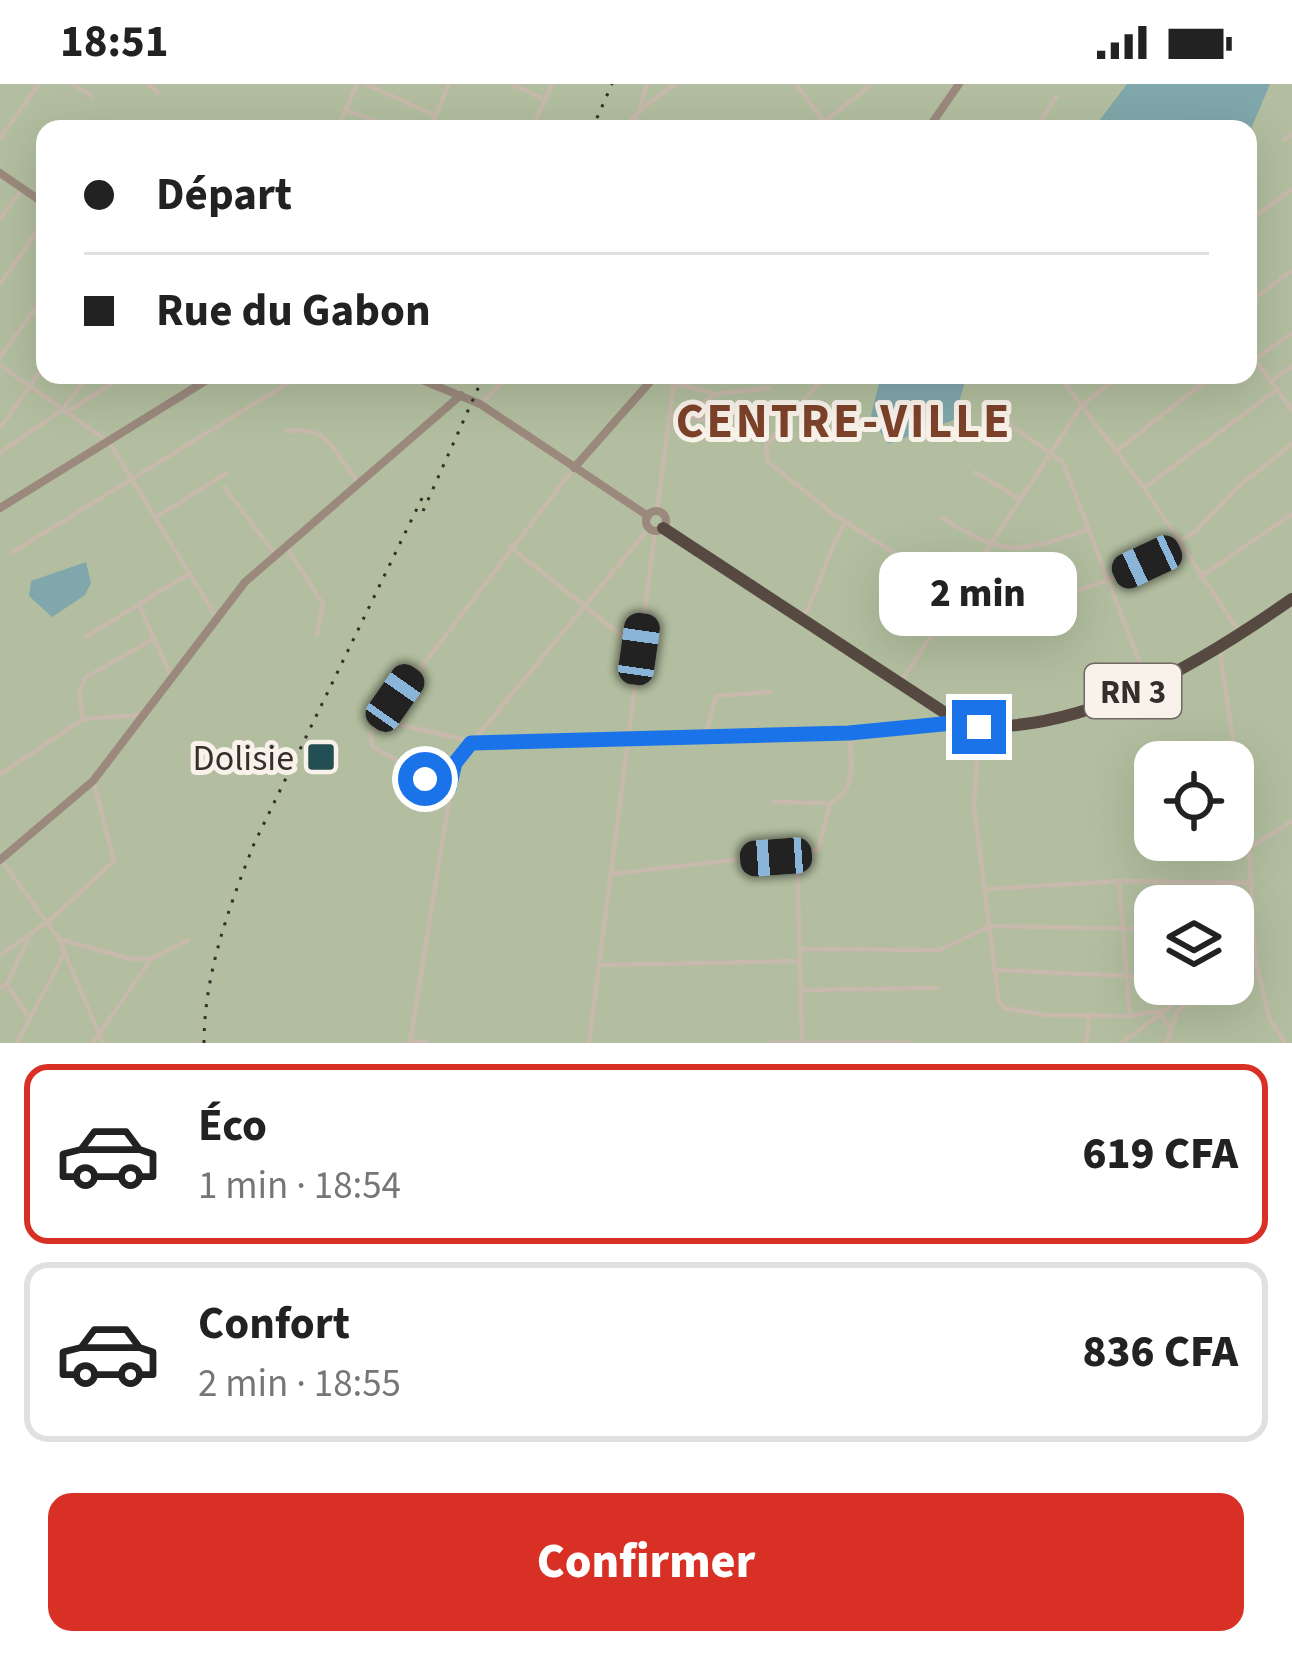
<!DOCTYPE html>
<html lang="fr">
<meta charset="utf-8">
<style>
body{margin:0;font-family:"Source Sans 3",sans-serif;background:#f2f2f2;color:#222;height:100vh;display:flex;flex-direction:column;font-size:45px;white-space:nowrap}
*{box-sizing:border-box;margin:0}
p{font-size:39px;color:#767676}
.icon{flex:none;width:66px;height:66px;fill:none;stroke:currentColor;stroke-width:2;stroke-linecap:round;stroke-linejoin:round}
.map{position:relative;height:959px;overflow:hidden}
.sheet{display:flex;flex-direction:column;background:#fff;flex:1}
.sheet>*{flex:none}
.top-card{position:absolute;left:36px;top:36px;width:1221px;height:264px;border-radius:24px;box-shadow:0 12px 48px #0002;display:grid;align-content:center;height:264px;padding:0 48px;background:#fff}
.tools{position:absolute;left:1134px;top:657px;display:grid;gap:24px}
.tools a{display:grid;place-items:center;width:120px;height:120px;border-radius:24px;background:#fff;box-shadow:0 12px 48px #0002;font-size:60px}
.end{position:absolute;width:54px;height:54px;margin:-27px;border:15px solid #1a73e8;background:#fff;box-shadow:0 0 0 6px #fff}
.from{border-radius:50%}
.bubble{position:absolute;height:84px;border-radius:24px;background:#fff;box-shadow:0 12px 48px #0002;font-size:39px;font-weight:800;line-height:84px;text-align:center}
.car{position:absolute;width:36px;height:72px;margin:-36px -18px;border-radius:15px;box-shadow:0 0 9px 3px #0007;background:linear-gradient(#222 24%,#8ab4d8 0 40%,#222 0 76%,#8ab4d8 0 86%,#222 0)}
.top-card b{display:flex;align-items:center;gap:42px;height:114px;font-size:45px}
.top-card b+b{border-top:3px solid #e0e0e0}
.top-card i{width:30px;height:30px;background:#222}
ul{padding:21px 0 0;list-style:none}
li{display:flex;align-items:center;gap:36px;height:180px;margin:0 24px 18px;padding:0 24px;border:6px solid #e0e0e0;border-radius:24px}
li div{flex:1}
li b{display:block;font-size:45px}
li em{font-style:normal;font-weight:800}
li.current{border-color:#d93025}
li>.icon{width:108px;height:108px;stroke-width:1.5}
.primary-button{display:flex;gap:24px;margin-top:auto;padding:24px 48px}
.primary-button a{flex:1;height:138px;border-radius:24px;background:#d93025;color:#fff;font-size:48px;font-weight:800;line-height:138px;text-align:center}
.status{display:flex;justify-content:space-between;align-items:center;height:84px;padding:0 60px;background:#fff;direction:ltr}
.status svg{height:33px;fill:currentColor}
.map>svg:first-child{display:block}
</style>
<div class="status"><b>18:51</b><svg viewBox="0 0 49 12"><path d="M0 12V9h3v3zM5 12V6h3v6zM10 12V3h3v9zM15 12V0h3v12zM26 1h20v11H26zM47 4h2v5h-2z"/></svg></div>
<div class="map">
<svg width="1292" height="959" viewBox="0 0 1292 959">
<rect width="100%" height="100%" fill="#f0e9de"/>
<!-- green -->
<path fill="#b2be9f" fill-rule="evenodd" d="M0,0h1292v959h-1292zM45,45h1203v246h-1203zM1155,678h78v78h-78zM1155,822h78v78h-78z"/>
<!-- water -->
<g fill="#80a7ab">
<polygon points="1127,0 1270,0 1248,52 1248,45 1093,45"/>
<polygon points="881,291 967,291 954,336 888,360 871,332"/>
<polygon points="86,478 91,499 85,511 52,533 29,512 31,497"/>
</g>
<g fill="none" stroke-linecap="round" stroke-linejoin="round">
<!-- street -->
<g stroke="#c7b9ab" stroke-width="4.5">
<polyline points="73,0 92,12"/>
<polyline points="147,0 158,8"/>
<polyline points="366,0 436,32"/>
<polyline points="512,0 545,16"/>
<polyline points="796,0 829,45"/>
<polyline points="346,26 399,45"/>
<polyline points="639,27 675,0"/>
<polyline points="634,32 643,45"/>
<polyline points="337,45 357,0"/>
<polyline points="430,45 449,0"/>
<polyline points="532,45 552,0"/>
<polyline points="624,45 639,27 647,0"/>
<polyline points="815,45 872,0"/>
<polyline points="1035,45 1056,13"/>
<polyline points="0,54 39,0"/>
<polyline points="1284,56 1292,50"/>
<polyline points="0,135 22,105"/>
<polyline points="1248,138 1292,105"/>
<polyline points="0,200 45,136"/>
<polyline points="1248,219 1292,187"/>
<polyline points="1248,266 1292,326"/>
<polyline points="0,273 45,211"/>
<polyline points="1255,275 1292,249"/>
<polyline points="0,281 109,358 216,533"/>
<polyline points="825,291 766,362 768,378 832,429 984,527 1038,521 1108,496 1148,600"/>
<polyline points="1272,297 1292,282"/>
<polyline points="1064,298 1144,404 1238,546"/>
<polyline points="674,299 715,310 769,304"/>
<polyline points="480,320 510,291"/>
<polyline points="70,326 126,291"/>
<polyline points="684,330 733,345"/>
<polyline points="671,331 684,330 714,311"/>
<polyline points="1003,336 1063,378 1108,496 1195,448 1240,401 1292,360"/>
<polyline points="0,344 45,281"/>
<path d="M287,347c45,-6 45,22 70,49"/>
<polyline points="1115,368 1213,291"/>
<polyline points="0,369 63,325 88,291"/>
<polyline points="975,388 1021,416"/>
<polyline points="225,404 274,469"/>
<polyline points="1144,404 1278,305"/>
<polyline points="657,427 675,291"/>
<polyline points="156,433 227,389"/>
<path d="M943,434c63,40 74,35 144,12"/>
<polyline points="285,461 323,520 317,550"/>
<polyline points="509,462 636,563"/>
<polyline points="13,468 301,291"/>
<polyline points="1200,493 1292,430"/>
<polyline points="139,521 171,592"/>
<path d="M803,534c19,-34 22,-63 43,-96"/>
<polyline points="86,553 190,489"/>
<polyline points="1220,568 1249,764"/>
<polyline points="902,596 1082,321 1121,291"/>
<polyline points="83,635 79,609 85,594 155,554"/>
<polyline points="379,636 489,661 849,649 951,639"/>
<polyline points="979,643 974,723 999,917 1004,924 1045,931 1130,932"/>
<polyline points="705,654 716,612 770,608"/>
<polyline points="0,690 83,635 140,631"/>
<polyline points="449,704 373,663 370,650 574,384"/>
<polyline points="773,718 830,719"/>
<polyline points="797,769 802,959"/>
<polyline points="2,777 59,855 131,875 151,875 188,856"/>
<path d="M612,790l206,-24 12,-47c28,-14 21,-43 19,-70"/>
<polyline points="1119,797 1130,932 1159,927 1171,945"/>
<polyline points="989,805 1119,797 1253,799"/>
<polyline points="1233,843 1251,842"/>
<polyline points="59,855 103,959"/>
<polyline points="800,865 940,866 989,842 1155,845"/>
<polyline points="0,871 49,837 114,777 94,700"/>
<polyline points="1255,875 1270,936 1285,959"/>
<polyline points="1233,876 1255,875 1249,764 1292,737"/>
<polyline points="602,881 800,877"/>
<polyline points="993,886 1155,893"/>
<polyline points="7,900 27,931"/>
<polyline points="1171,900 1185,907"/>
<polyline points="0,904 7,900 29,853"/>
<polyline points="801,906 937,904"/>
<polyline points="410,956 428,959"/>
<polyline points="17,959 64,870"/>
<polyline points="93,959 151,875"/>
<polyline points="410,959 455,679 649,444"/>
<polyline points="589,959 655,447"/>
<polyline points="770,959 909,959"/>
<polyline points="1086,959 1090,930"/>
<polyline points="1122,959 1199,900"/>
<polyline points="1167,959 1177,928 1206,900"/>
</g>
<!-- secondary -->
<g stroke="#9b897d" stroke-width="8">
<polyline points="928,45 959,0"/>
<polyline points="0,89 45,120"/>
<polyline points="410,291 480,320 648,432"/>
<polyline points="574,384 656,291"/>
<polyline points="0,424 215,291"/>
<circle cx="656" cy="437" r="10"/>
<polyline points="0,776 93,697 245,498 461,311"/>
</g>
<!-- highway -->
<path stroke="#564942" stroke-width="12" d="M663,444l302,198c119,9 234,-62 327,-127"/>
<!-- rail -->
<g stroke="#362e2a" stroke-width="3" stroke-dasharray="3 9" stroke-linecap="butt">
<polyline points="592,45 612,0"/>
<polyline points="423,427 484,291"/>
<path d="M204,959c0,-69 25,-136 50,-199l171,-352"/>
</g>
</g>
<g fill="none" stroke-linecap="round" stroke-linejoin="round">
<!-- route -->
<polyline stroke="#1a73e8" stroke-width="15" points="425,695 449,704 455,679 471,659 849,649 953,639 979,643"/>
</g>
<!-- markers -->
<rect fill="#234e53" stroke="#f8f2ea" stroke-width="4.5" x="306" y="658" width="30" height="30" rx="6"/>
<g text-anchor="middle" stroke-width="10" stroke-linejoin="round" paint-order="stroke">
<!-- shield labels -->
<rect fill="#f8f2ea" stroke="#706964" stroke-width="3" x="1085" y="580" width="96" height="54" rx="9"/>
<g font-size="33" font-weight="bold" fill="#362e2a">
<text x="1133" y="619">RN 3</text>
</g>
<!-- poi labels -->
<g font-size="36" fill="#362e2a" stroke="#f8f2ea" text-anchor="end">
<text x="294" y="686">Dolisie</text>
</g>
<!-- district labels -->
<g font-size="48" font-weight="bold" letter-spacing="3" fill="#7d422a" stroke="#f8f2ea">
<text x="844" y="353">CENTRE-VILLE</text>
</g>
</g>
</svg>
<div class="tools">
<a><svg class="icon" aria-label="locate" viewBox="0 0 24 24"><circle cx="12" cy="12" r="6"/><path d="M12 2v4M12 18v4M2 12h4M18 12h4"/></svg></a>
<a><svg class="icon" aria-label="layers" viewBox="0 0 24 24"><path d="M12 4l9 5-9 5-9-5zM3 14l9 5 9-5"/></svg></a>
</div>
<i class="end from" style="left:425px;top:695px"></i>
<i class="end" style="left:979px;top:643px"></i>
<div class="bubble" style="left:879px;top:468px;width:198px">2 min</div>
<i class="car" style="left:1147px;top:478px;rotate:245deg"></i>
<i class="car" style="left:639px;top:565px;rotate:8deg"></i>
<i class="car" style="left:395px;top:614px;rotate:35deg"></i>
<i class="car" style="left:776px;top:773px;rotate:266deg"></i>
<div class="top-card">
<b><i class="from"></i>Départ</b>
<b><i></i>Rue du Gabon</b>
</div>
</div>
<section class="sheet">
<ul>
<li class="current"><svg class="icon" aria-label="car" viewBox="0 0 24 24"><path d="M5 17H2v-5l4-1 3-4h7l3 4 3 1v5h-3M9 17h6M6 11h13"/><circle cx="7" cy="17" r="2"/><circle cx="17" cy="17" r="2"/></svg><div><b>Éco</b><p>1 min · 18:54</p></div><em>619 CFA</em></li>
<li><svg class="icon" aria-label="car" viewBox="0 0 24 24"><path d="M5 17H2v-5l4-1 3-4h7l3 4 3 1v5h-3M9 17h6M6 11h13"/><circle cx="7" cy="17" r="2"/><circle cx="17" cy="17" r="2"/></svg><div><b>Confort</b><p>2 min · 18:55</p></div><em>836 CFA</em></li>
</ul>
<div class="primary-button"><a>Confirmer</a></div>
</section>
